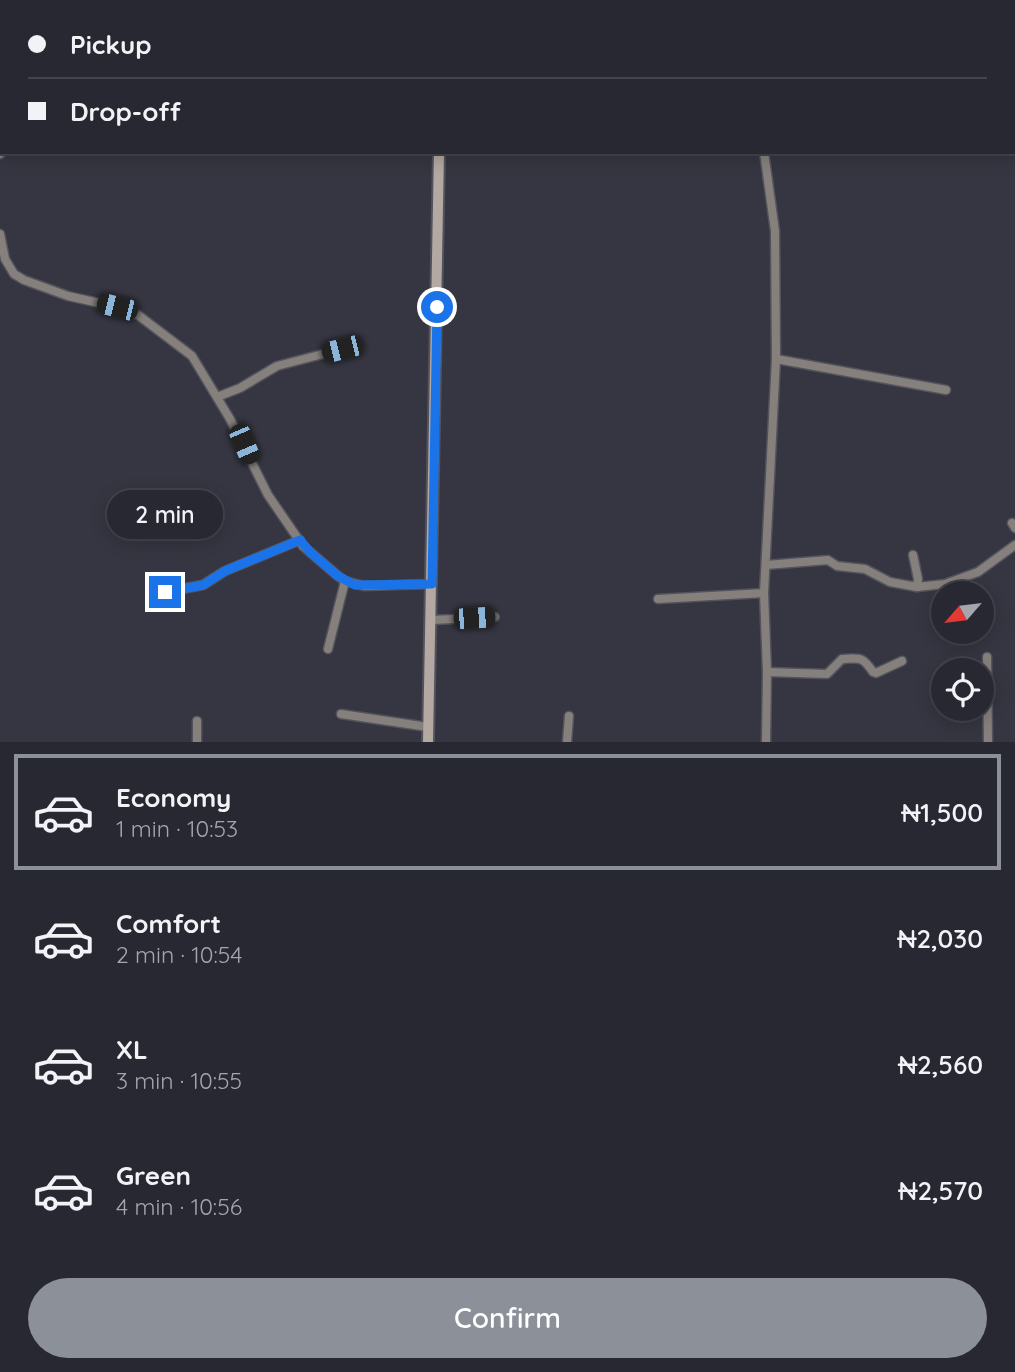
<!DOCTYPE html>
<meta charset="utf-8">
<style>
body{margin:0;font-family:Quicksand,sans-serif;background:#30303a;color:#f1f3f6;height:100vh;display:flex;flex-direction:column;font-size:26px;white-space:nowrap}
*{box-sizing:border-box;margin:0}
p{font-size:23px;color:#a5a6ac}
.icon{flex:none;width:38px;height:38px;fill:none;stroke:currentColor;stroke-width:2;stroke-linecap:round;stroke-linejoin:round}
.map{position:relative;height:742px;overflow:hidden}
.sheet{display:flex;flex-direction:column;background:#282832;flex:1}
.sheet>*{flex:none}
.guide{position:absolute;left:0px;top:0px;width:1015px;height:154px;box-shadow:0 4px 18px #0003,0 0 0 2px #44444d;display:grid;align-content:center;height:154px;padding:0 28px;background:#282832}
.needle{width:46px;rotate:242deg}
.controls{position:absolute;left:931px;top:581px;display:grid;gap:14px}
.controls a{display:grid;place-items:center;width:63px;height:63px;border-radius:50%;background:#282832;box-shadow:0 4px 18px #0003,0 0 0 2px #44444d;font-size:35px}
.end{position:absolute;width:32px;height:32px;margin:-16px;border:9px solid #1a73e8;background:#fff;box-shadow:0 0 0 4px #fff}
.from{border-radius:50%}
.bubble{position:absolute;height:49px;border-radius:24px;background:#282832;box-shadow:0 4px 18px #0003,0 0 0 2px #44444d;font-size:23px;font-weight:600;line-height:49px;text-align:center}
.car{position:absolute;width:21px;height:42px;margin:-21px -10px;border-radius:9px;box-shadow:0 0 5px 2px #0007;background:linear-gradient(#222 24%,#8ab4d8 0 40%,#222 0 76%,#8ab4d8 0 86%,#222 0)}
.guide b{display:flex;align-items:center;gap:24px;height:66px;font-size:26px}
.guide b+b{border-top:2px solid #44444d}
.guide i{width:18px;height:18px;background:#f1f3f6}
ul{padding:12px 0 0;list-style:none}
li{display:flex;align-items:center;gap:21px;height:116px;margin:0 14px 10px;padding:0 14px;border:4px solid transparent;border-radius:0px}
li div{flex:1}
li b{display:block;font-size:26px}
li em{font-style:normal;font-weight:600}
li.on{border-color:#8c9099}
li>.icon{width:63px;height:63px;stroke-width:1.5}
.action{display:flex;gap:14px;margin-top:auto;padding:14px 28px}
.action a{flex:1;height:80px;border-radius:42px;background:#8c9099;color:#fff;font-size:28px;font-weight:600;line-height:80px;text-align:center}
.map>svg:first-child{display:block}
</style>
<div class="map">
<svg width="1015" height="742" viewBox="0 0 1015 742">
<rect width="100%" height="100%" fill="#363642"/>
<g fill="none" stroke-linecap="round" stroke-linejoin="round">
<!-- street casing -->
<g stroke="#53535e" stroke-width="11">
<g id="street">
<polyline points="577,0 578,2"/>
<polyline points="717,0 717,2"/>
<polyline points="932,0 933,2"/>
<polyline points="161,2 162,0"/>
<polyline points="0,25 2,27"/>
<polyline points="1013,30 1015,30"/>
<polyline points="764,152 775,231 776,359 764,593 767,672 766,742"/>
<polyline points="0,154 2,152"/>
<polyline points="0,234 5,259 14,274 24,280 68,296 117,307 138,315 192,356 230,419 268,495 303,546 338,576 345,581 364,586 432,584"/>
<polyline points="776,359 946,390"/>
<polyline points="217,397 240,388 277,366 342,349"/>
<polyline points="1012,523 1015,528"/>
<polyline points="913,555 918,579 917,587"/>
<polyline points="766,565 828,560 837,566 865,569 890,582 917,587 945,584 978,572 1015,545"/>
<polyline points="165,592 203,585 225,571 300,540"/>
<polyline points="658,599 764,593"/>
<polyline points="432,620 495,617"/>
<polyline points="328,649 345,581"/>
<polyline points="987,657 988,742"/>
<path d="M767,672l60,2 15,-15c18,-1 20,-3 31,13l3,1 26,-12"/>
<polyline points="341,714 428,727"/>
<polyline points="197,721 197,742"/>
<polyline points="567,742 569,716"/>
</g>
</g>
<!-- secondary casing -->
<g stroke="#53535e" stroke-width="14">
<g id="secondary">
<polyline points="440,2 440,0"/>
<polyline points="428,742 439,152"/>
</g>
</g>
<!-- street -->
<use href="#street" stroke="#86807c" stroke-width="8"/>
<!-- secondary -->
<use href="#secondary" stroke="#b3a8a2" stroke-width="10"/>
</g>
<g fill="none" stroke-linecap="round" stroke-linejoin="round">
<!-- route -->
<polyline stroke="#1a73e8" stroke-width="9" points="165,592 203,585 225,571 300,540 310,552 338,576 355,585 432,584 437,307"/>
</g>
</svg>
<div class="controls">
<a><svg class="needle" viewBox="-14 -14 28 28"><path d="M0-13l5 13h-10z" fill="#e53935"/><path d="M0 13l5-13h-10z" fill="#a5a6ac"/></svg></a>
<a><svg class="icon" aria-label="locate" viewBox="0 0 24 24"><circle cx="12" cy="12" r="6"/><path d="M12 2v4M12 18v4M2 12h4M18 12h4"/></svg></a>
</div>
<i class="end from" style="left:437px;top:307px"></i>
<i class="end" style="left:165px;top:592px"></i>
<div class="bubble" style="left:107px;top:490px;width:116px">2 min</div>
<i class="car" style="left:117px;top:307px;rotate:284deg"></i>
<i class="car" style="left:342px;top:349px;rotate:256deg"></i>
<i class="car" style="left:244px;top:444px;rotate:157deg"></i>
<i class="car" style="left:474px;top:618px;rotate:87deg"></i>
<div class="guide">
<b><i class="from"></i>Pickup</b>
<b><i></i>Drop-off</b>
</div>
</div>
<section class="sheet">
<ul>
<li class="on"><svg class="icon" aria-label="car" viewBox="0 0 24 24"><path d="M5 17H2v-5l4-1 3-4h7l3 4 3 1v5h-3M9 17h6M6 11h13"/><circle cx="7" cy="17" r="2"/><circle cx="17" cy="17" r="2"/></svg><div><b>Economy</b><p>1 min · 10:53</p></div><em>₦1,500</em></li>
<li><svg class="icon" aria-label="car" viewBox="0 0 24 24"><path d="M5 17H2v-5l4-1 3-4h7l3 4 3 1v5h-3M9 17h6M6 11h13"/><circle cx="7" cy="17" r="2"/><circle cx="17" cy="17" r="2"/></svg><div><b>Comfort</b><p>2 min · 10:54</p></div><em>₦2,030</em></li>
<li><svg class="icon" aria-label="car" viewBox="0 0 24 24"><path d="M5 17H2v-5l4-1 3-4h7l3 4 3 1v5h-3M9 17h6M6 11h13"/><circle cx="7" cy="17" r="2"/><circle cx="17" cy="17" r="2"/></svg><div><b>XL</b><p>3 min · 10:55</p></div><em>₦2,560</em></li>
<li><svg class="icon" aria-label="car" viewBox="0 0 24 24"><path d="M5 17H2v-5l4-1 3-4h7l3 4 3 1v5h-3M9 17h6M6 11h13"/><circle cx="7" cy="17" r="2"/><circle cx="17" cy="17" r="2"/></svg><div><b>Green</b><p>4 min · 10:56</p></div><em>₦2,570</em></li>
</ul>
<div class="action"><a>Confirm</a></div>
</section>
